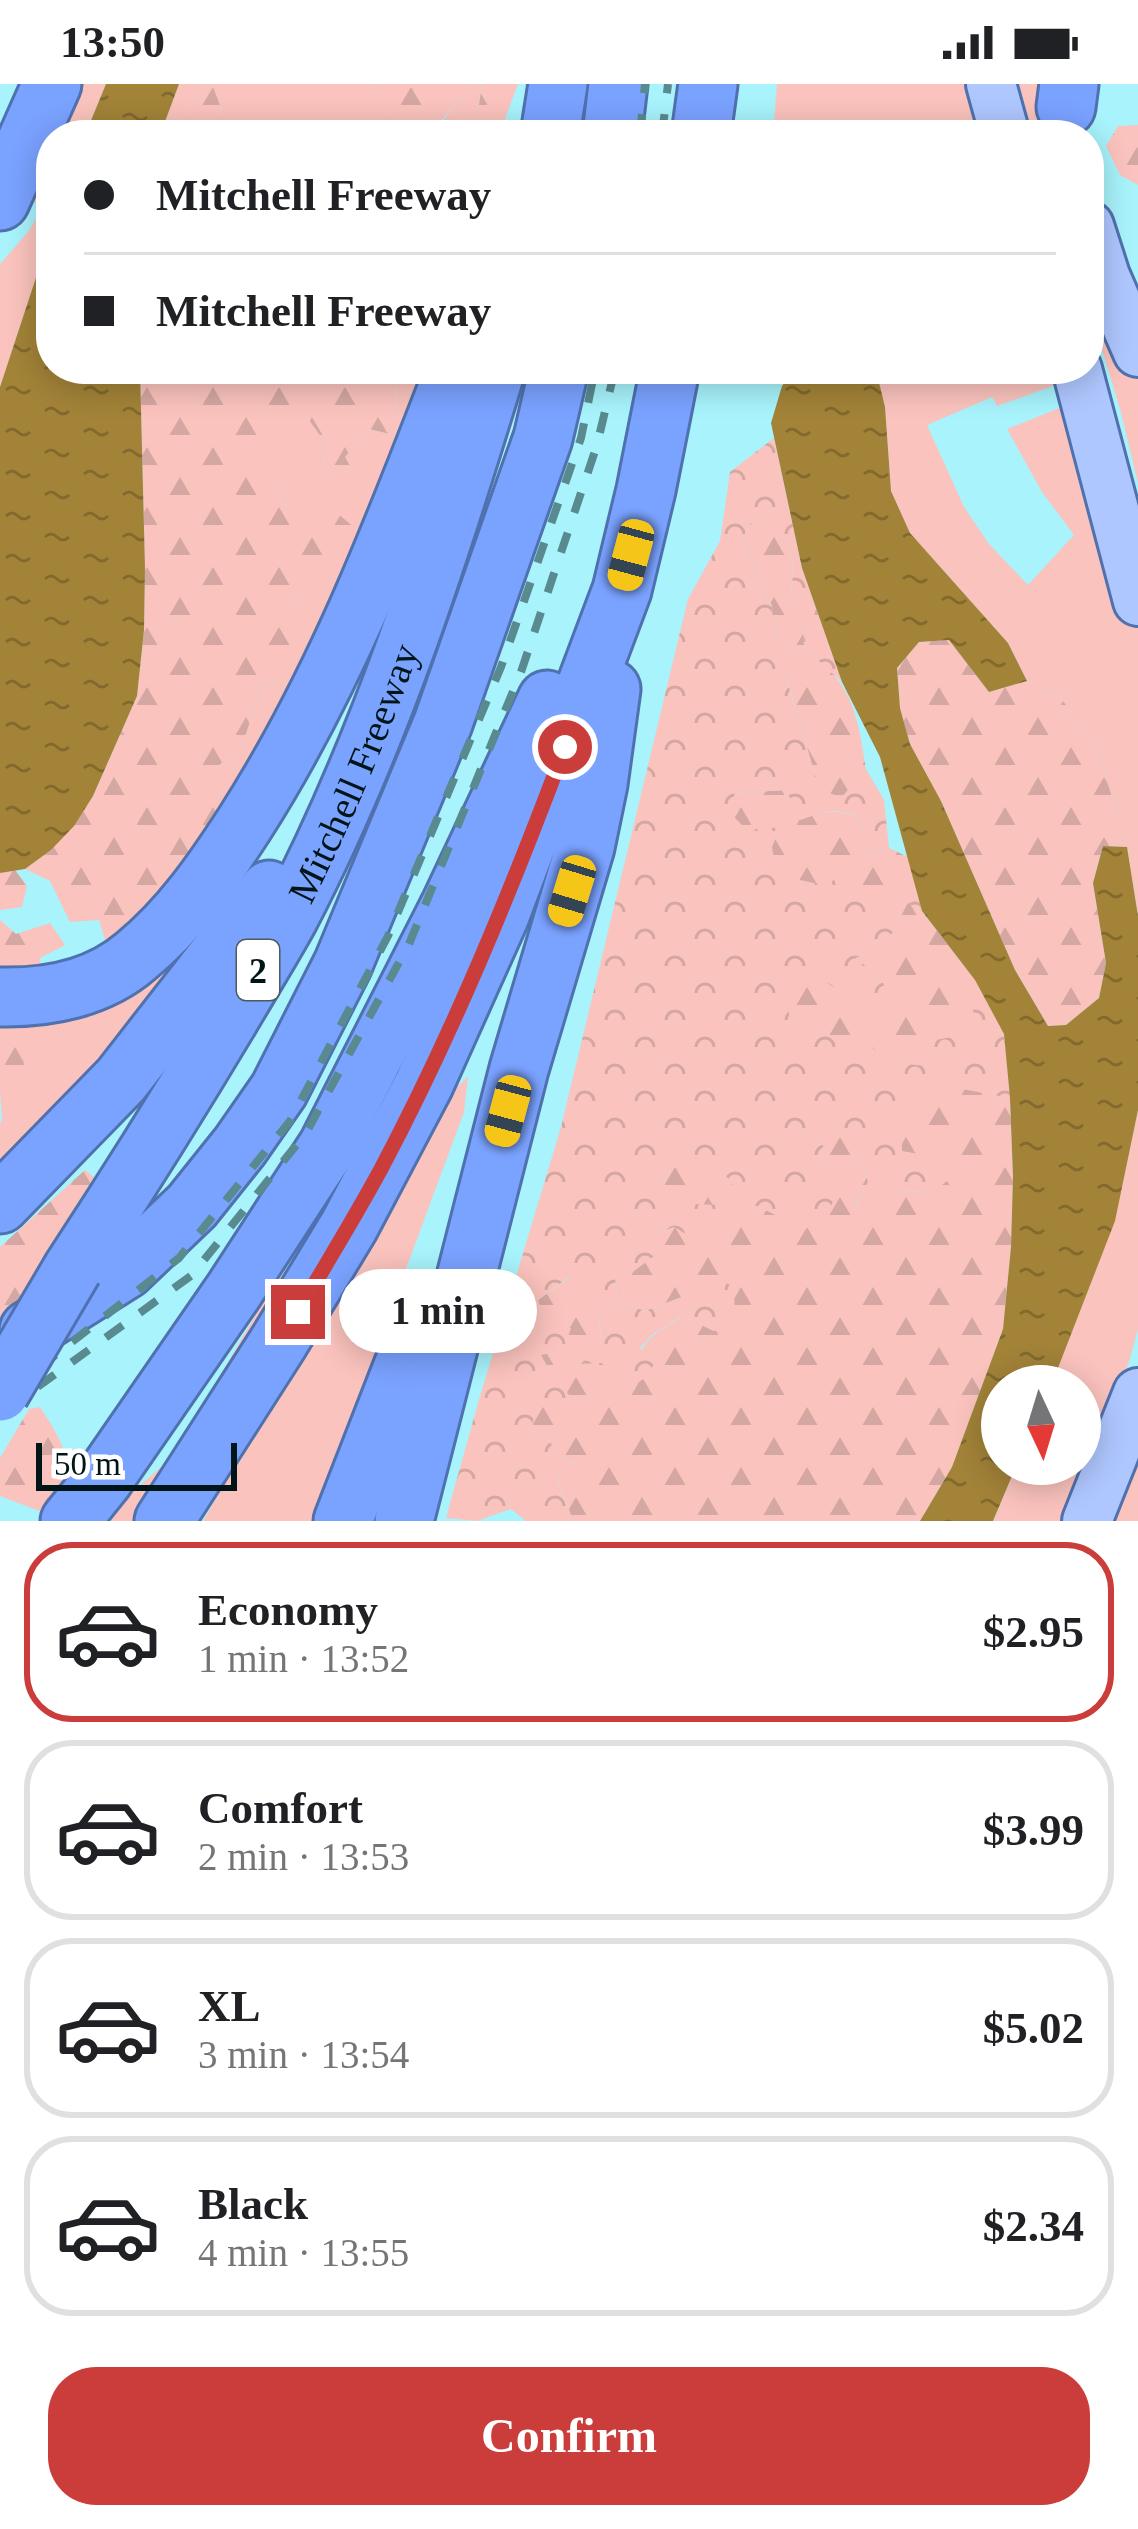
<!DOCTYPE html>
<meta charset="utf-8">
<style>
body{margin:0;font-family:Georgia,serif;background:#f2f2f2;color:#202124;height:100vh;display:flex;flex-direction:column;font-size:45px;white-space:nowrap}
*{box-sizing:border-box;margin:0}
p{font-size:39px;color:#757577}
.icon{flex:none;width:66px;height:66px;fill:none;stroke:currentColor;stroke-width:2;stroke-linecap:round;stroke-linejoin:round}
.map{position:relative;height:1437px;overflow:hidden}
.side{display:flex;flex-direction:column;background:#fff;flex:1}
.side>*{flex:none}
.hud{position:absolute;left:36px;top:36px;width:1068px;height:264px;border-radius:48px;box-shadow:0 6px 30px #0003;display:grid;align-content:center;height:264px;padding:0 48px;background:#fff}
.needle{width:78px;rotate:176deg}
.buttons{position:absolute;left:981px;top:1281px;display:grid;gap:24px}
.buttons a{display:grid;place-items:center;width:120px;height:120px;border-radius:50%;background:#fff;box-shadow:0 6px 30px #0003;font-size:60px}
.scale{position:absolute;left:36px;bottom:30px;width:201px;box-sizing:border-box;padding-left:12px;border:6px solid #001517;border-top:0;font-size:33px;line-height:42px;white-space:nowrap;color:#001517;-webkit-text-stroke:9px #fff;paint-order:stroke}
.end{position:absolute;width:54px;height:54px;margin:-27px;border:15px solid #cb3d3b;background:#fff;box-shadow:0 0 0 6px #fff}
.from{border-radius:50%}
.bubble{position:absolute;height:84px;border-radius:42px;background:#fff;box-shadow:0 6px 30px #0003;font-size:39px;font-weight:800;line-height:84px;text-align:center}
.car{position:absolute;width:36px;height:72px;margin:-36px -18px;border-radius:15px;box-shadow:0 0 9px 3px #0007;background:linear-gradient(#f5c518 24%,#345 0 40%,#f5c518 0 76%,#345 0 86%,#f5c518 0)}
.hud b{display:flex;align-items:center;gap:42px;height:114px;font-size:45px}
.hud b+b{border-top:3px solid #e0e0e0}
.hud i{width:30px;height:30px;background:#202124}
ul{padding:21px 0 0;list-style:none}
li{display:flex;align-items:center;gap:36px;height:180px;margin:0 24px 18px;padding:0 24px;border:6px solid #e0e0e0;border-radius:48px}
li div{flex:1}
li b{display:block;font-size:45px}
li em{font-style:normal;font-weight:800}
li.active{border-color:#cb3d3b}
li>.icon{width:108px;height:108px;stroke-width:1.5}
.primary-button{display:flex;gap:24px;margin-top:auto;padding:24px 48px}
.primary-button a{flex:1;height:138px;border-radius:48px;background:#cb3d3b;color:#fff;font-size:48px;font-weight:800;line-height:138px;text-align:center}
.status{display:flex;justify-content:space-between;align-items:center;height:84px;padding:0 60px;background:#fff;direction:ltr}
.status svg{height:33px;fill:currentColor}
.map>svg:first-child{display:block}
</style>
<div class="status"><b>13:50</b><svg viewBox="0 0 49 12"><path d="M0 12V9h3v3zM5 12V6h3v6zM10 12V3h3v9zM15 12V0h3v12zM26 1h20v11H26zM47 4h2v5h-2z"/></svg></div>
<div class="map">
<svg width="1138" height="1437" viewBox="0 0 1138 1437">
<defs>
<pattern id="forest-firs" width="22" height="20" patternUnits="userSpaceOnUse" patternTransform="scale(3)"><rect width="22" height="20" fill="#fbc3bd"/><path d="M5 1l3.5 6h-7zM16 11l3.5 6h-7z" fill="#d5a7a2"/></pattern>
<pattern id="park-crowns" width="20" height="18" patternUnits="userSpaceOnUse" patternTransform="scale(3)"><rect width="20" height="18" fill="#fbc3bd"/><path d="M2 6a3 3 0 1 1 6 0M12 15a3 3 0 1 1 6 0" fill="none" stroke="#d5a7a2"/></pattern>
<pattern id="water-ripples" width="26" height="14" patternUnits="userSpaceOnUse" patternTransform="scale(3)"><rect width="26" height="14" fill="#a38338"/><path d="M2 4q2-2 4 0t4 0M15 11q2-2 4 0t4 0" fill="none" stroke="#826a2e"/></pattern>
</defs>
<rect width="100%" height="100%" fill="#a8f3fc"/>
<!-- grass -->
<g fill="#fbc3bd">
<polygon points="66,0 106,0 85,51 51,51 51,148 0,303 0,180 28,148 42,125 25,110"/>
<polygon points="179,0 207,0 184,30 184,51 160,51"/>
<polygon points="212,0 371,0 393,18 374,51 231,51"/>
<polygon points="471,0 482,0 475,47 477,51 418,51 442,38"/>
<polygon points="777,0 983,0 997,51 773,51"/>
<polygon points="1019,0 1040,0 1046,51 1033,51"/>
<polygon points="1089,198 1099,211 1138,292 1138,399 1120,325 1089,223"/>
<polygon points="366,285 437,285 411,369 219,759 214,686 243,659 261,604 291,595 282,525 311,499 289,426 268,384 268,350 296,316 323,356 326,398 369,415 345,373 369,345 394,351 397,341 396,289 360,303"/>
<polygon points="873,285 1072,285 1075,294 997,322 992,313 927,341 964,423 989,460 1028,501 1074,451 1042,408 1007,345 1082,315 1138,541 1138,832 1127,763 1095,657 1059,612 1027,597 1008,559 910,449 891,407 885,323 878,294"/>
<polygon points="204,829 203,855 0,1096 0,1040 2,1036 0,1008 24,990 12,937"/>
<polygon points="468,992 464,1028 396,1212 337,1386 322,1437 203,1437 445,1016"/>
<polygon points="1138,1026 1138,1245 1129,1278 1068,1437 993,1437 1017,1380 1080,1380 1080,1302 1051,1302 1114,1137"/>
<polygon points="323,1132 141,1437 98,1437 160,1384 182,1357 263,1218"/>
<polygon points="1138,1351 1138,1437 1105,1437"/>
</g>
<!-- forest -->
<g fill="url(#forest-firs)">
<polygon points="207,0 212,0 231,51 184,51 184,30"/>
<path d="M371,0h100c-37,48 -36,51 -97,51l18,-33z"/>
<polygon points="482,0 518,0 499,51 477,51 475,48"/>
<polygon points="1138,41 1138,101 1120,91 1106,62 1118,42"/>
<polygon points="140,285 366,285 362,302 396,289 397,341 394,351 369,345 345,373 371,418 326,399 323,356 296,317 268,350 268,384 289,426 323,417 356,445 348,504 330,514 311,499 282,525 302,579 291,595 261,604 243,659 215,685 246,704 219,759 195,761 192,809 109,870 99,836 70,838 50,797 25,785 51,766 93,712 137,612 144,546 145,484"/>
<path d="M754,432c8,5 18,9 25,16 16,14 16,47 10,65l12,22 4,33c48,27 53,67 61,117l-25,30 -22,-10 -33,-113 6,-29 -17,-11 -3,-30 -30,-66z"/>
<polygon points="949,556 989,608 1027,597 1059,612 1095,657 1127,763 1103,762 1093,799 1106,879 1099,914 1066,941 1048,942 1015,886 941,717 910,660 900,624 897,584 919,558"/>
<path d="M786,706l14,29c22,-6 39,-13 59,0l8,33 22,-4 19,9 14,54 53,69 29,54 6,64 3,79 -2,70 -8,82 -51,138 -32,54h-347l-17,-46 22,-9 -20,-11 -11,-18 -16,-9 6,-26 18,-22 -15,-26 5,-30 -7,-24 32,-23 28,23 3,42 -18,21 18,-1 33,23c7,-45 10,-45 49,-69l31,15 -24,-37 -45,17 -28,-10 -2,-26 38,-40 21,-8 15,-23 -35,-23 41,-28 124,20 6,-41 28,-6 15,56 -13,26 37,-17 41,1 3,-35 -34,-5 -1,-51 -86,17 -87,-306 7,-19z"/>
<polygon points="15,786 27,802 22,823 0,826 0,789"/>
<polygon points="0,836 16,850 50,839 65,861 40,874 40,899 0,897"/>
<path d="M0,935c29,6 23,32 24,56l-24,17z"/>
<polygon points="85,1086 94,1093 0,1246 0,1163"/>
<path d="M40,1323c13,20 31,47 29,73 -1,12 -8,27 -11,38l-58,-22v-38l29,-49z"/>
</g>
<!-- park -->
<path fill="url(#park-crowns)" d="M774,354l28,130 40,114 -24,-22 -13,-8 -4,-33 -12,-22c6,-18 6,-48 -8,-63 -7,-7 -18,-12 -27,-18l-12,24 30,66 3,30 17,11 -6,30 33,111 22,10 25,-29 18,31 5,48 -22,4 -8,-33c-20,-14 -37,-6 -59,1l-14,-30 -51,3 -6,19 18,18 33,-3 -8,20 5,28 46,10 34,-15 -6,20 20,16 26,-19 17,-6 8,30 -14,-8 -24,45 -29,10 26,20 10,26 -29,3 -43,-30 -32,15 3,34 80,19 15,17 41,4v-24l25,-5 23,-24 -13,-29 -8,-33 22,29 29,54 6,64 -64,-12 -44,15v50l34,6 16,20 -19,15 -41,-1 -38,20 14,-29 -15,-55 -28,5 -6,41 15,25 -8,23 -21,8 -65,-31 -13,-21 -25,-1 -7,-22 -40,26 34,24 36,1 -8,26 -26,6 -17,-10 -21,8 4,19 -23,17 -19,4 2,26 28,10 45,-17 25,-17 19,10 1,37 -21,7 -32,-15 -29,18 -13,14 16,11 -8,17 -14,9 -33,-22 -20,1 20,-23 -3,-40 -29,-24 -31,23 7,24 26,4 -8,23 -22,4 14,25 17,18 -34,4 -7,26 16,9 11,18 21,12 -23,9 17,45h-47l-15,-12 -34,12 -31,-3 32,-115 83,-276 127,-528 32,-58 10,-69z"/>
<!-- water -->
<g fill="url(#water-ripples)">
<polygon points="106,0 179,0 160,51 85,51"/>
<polygon points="51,148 51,285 140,285 145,484 144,546 137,612 93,712 74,742 51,766 25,785 0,789 0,303"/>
<polygon points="795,285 873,285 878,294 885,323 891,407 910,449 1008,559 1027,597 989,608 949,556 919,558 897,584 900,624 910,660 941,717 1015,886 1048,942 1066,941 1099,914 1106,879 1093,799 1103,762 1127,763 1138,832 1138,1026 1115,1137 1051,1302 1002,1302 1002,1380 1017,1380 993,1437 920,1437 952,1383 1003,1245 1011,1163 1013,1093 1010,1014 1004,950 975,896 922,827 880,673 842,598 802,484 771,339 782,302"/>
</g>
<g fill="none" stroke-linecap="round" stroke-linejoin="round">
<!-- primary casing -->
<g stroke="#4f71ae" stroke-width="54">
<g id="primary">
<polyline points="991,0 1005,51"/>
<polyline points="1089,142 1105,192 1138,268"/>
<polyline points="1077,285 1138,517"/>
<polyline points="1087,1437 1138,1309"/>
</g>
</g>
<!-- highway casing -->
<g stroke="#4f71ae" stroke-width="63">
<g id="highway">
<polyline points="1066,23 1069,0"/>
<polyline points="550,51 558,0"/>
<polyline points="612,51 618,0"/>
<polyline points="701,51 708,0"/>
<polyline points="0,117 52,0"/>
<path d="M0,913c48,1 99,-9 136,-41 45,-37 78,-85 109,-133 91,-142 150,-298 210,-454"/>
<polyline points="0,1120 121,996 269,806"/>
<path id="s1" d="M73,1184c57,-87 112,-175 165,-264 17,-29 35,-58 51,-87 91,-174 150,-361 207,-548"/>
<polyline points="29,1246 126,1185 192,1122 240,1062 279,1006 343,880 443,639 543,354 559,285"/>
<polyline points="70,1437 103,1396 233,1208 328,1062 451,820 547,616"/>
<polyline points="164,1437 280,1256 349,1142 424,1000 500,831 622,506 646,406 670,285"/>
<polyline points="343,1437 424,1229"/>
<polyline points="404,1437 519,985 585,763 598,700 611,605"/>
</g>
</g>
<!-- primary -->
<use href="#primary" stroke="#afc7ff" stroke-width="48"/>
<!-- highway -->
<use href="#highway" stroke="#7aa2ff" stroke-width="57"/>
<!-- rail -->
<g stroke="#588a8f" stroke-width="8" stroke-dasharray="21 21" stroke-linecap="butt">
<polyline points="640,51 645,0"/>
<polyline points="662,51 668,0"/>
<polyline points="0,1300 44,1280 179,1174 290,1037 388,852 501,583 581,354 595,285"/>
<polyline points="0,1321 32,1307 192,1191 306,1049 409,860 521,588 597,361 615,285"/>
</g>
<!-- highway-bridge casing -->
<g stroke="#4f71ae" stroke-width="63" stroke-linecap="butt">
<polyline id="highway-bridge" points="0,1308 73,1184"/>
</g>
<!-- highway-bridge -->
<use href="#highway-bridge" stroke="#7aa2ff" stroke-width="57"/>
</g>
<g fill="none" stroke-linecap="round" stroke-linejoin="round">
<!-- route -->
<path stroke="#cb3d3b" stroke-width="15" d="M298,1228c28,-48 57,-95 83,-143 72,-136 130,-278 184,-422"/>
</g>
<g text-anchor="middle" stroke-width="10" stroke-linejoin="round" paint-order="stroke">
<!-- shield labels -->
<rect fill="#fff" stroke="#4c5b5d" stroke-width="3" x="237" y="856" width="42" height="60" rx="9"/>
<g font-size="36" font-weight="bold" fill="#001517">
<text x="258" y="899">2</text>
</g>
<!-- street labels -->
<g font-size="39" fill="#001517" stroke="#fff">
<text dy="14" stroke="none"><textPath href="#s1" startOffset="570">Mitchell Freeway</textPath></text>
</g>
</g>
</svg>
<div class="buttons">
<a><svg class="needle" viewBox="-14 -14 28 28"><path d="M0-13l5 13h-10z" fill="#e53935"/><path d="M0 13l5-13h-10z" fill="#757577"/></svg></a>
</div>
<div class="scale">50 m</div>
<i class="end from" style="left:565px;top:663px"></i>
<i class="end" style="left:298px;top:1228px"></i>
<div class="bubble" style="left:339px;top:1185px;width:198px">1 min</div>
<i class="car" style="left:631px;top:471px;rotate:195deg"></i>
<i class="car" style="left:572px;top:807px;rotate:197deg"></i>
<i class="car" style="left:508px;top:1027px;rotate:195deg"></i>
<div class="hud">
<b><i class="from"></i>Mitchell Freeway</b>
<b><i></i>Mitchell Freeway</b>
</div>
</div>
<section class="side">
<ul>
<li class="active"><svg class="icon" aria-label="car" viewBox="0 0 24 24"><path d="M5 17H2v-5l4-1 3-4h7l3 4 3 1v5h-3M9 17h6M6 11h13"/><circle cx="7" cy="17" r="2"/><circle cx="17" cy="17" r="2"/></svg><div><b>Economy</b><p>1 min · 13:52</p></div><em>$2.95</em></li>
<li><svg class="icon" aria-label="car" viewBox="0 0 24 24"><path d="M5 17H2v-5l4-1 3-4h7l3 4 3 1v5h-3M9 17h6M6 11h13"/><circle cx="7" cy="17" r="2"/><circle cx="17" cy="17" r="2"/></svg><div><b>Comfort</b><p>2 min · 13:53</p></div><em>$3.99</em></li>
<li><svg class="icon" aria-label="car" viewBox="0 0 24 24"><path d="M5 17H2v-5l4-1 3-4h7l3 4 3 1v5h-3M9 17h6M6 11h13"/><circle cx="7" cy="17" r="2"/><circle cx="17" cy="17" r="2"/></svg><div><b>XL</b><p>3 min · 13:54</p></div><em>$5.02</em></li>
<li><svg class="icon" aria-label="car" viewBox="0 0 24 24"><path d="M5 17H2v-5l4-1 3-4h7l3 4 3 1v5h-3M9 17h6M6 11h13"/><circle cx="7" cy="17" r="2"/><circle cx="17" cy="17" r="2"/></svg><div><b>Black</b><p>4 min · 13:55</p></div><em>$2.34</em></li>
</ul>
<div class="primary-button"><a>Confirm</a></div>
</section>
